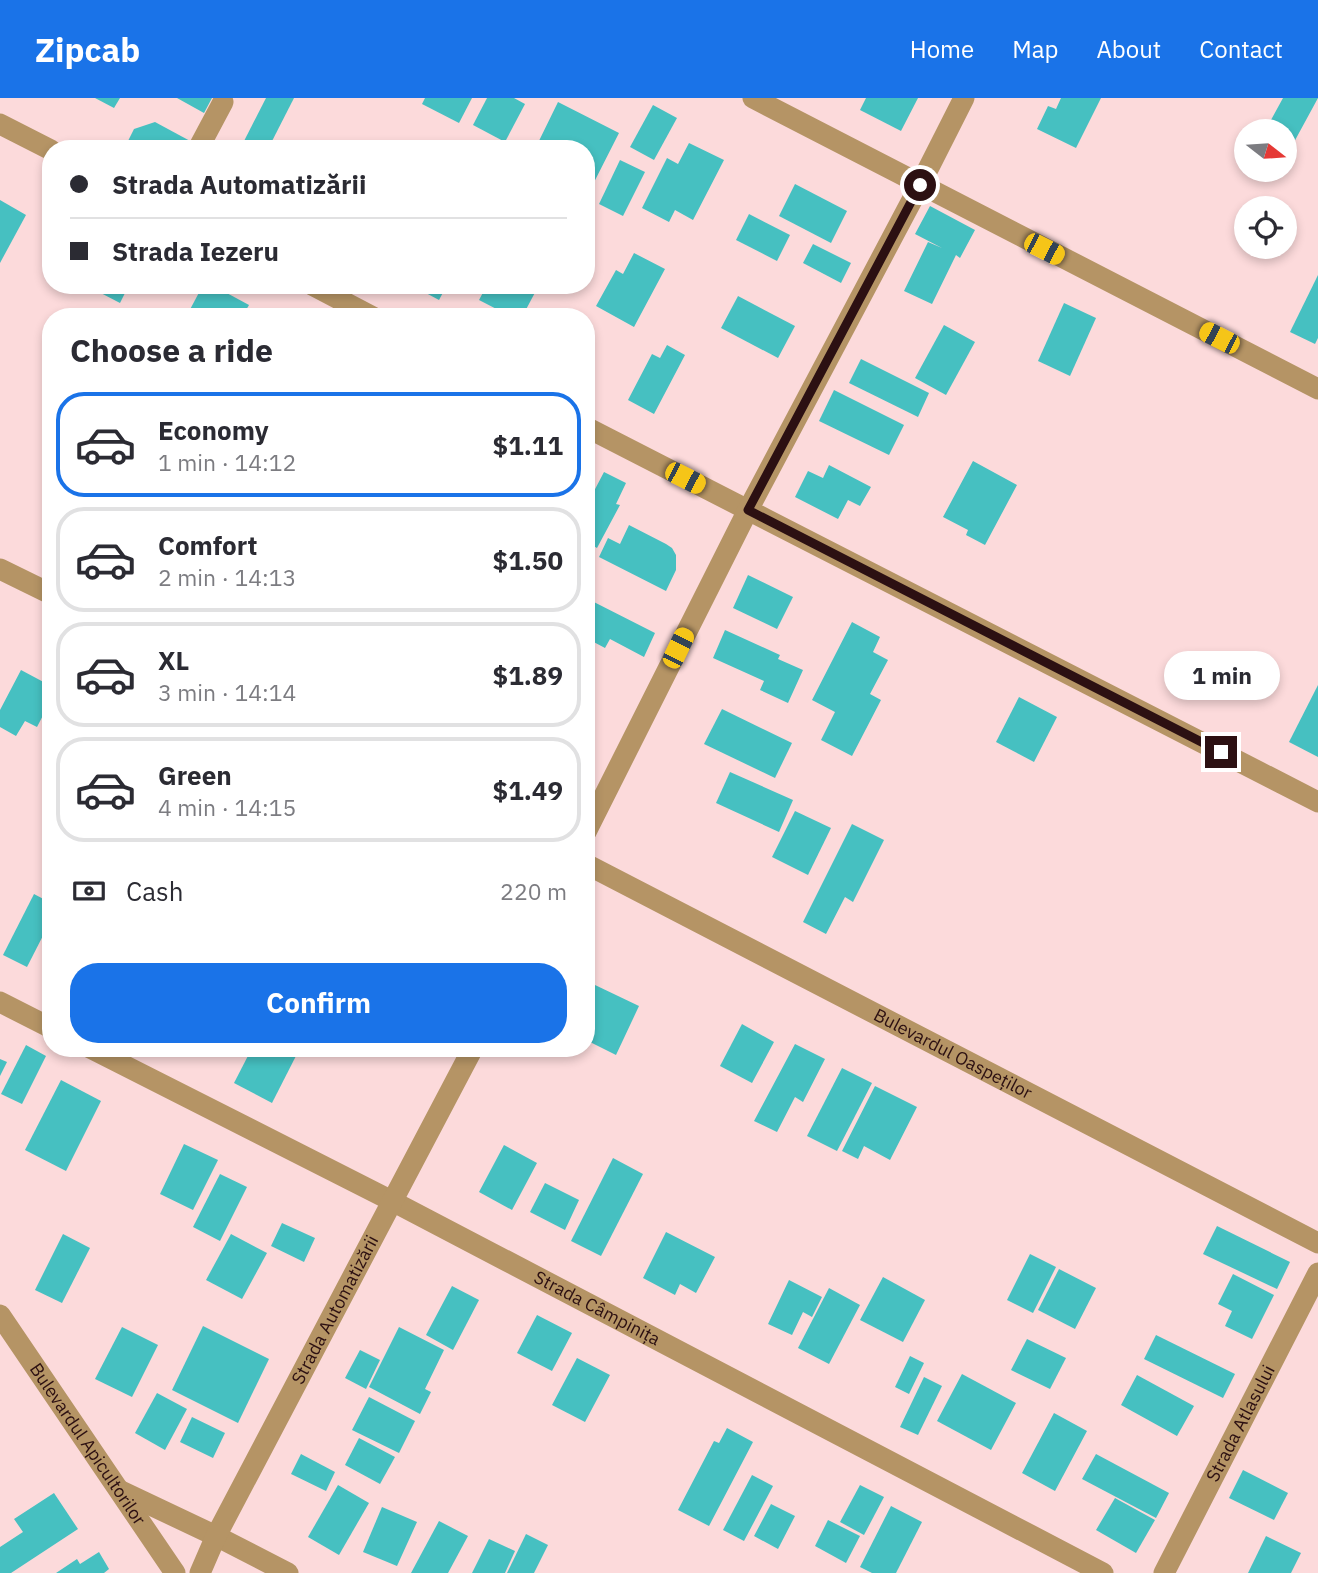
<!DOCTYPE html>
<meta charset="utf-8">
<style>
body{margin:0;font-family:"IBM Plex Sans",sans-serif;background:#f7f7f7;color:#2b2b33;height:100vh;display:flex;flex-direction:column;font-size:26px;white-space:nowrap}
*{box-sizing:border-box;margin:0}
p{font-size:23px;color:#7c7c81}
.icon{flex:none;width:38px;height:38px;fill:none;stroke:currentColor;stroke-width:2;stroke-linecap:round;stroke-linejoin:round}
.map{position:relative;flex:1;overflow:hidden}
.panel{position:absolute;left:42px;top:210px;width:553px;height:749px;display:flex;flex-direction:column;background:#fff;border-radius:28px;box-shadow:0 4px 10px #0003}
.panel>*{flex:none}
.top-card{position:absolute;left:42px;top:42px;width:553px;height:154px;border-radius:28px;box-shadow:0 4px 10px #0003;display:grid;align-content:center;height:154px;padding:0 28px;background:#fff}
.needle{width:46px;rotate:107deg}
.controls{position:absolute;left:1234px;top:21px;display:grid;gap:14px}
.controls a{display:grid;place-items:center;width:63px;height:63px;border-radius:50%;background:#fff;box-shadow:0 4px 10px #0003;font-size:35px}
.end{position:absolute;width:32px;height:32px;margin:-16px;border:9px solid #2c1012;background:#fff;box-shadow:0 0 0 4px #fff}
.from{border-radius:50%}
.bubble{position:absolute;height:49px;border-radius:24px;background:#fff;box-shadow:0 4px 10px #0003;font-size:23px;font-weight:800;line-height:49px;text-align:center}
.car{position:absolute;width:21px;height:42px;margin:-21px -10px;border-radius:9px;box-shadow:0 0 5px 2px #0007;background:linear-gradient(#f5c518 24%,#345 0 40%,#f5c518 0 76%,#345 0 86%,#f5c518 0)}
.top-card b{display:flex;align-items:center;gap:24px;height:66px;font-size:26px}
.top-card b+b{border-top:2px solid #e1e1e2}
.top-card i{width:18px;height:18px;background:#2b2b33}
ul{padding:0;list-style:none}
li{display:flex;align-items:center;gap:21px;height:105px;margin:0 14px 10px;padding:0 14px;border:4px solid #e1e1e2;border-radius:28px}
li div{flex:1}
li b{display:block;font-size:26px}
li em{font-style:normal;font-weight:800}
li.on{border-color:#1a73e8}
li>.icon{width:63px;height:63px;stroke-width:1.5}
h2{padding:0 28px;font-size:32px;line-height:84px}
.pay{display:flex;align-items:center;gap:18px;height:77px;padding:0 28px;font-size:26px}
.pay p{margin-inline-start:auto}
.primary-button{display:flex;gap:14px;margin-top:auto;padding:14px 28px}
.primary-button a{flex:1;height:80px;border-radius:28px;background:#1a73e8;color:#fff;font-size:28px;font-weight:800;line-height:80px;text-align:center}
header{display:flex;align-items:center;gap:42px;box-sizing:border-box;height:98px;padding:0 35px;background:#1a73e8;color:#fff}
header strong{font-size:33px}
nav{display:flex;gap:38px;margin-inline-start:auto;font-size:24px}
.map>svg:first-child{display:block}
</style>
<header>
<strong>Zipcab</strong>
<nav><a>Home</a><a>Map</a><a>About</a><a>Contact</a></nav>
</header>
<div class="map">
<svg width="1318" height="1475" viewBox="0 0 1318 1475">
<rect width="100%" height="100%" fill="#fcdadb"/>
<!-- building -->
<g fill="#46c0c1">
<polygon points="95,0 120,0 114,10"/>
<polygon points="177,0 212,0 204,15"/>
<polygon points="266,0 294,0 268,51 250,51 242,47"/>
<polygon points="425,0 472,0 459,25 422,6"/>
<polygon points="487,0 514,0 525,6 505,44 473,27"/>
<polygon points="866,0 918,0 901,33 860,12"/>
<polygon points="1061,0 1101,0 1076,50 1037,31 1048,8 1056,11"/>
<polygon points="1283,0 1318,0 1293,46 1284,41 1284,33 1270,33 1266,31"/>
<polygon points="558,4 619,35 586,100 586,51 535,51"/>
<polygon points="653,7 677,20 654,62 630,49"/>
<polygon points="155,24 192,44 188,51 127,51 126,47 134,31"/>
<polygon points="689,45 724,62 693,122 675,112 669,124 642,110 667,60 678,66"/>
<polygon points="620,62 645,74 623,118 599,106"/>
<polygon points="795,86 847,113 831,145 779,118"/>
<polygon points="0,102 26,117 0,165"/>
<polygon points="930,108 975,132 960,160 956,157 932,206 904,193 928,144 942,150 915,136"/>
<polygon points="749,116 790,137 777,163 736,142"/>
<polygon points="813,146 851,165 841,185 803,165"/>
<polygon points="634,155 665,171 634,229 596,208 616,172 623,176"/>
<polygon points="1318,177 1318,240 1315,246 1290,234"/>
<polygon points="69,187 89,187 84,195"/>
<polygon points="97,187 129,187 120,205 95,192"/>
<polygon points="203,187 212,187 249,207 242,219 186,219"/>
<polygon points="411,187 447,187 439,202"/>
<polygon points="487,187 539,187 522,219 512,219 479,202"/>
<polygon points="738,198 795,228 778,260 721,230"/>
<polygon points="1064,205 1096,220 1070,278 1038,263"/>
<polygon points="944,227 975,244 946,297 915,280"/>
<polygon points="667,247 685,257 654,316 628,302 652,256 660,260"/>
<polygon points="861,261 929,295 918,319 849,285"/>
<polygon points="834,292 904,327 889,357 819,323"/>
<polygon points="973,363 1017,387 985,447 966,437 968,432 943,419"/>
<polygon points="829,367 871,389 860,408 848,402 838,421 795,399 808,373 823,380"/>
<polygon points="604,374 626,385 616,406 620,407 597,450 586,444 586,397 589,392 593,395"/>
<polygon points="629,427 666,446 672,450 676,457 676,472 666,493 599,459 608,440 620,446"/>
<polygon points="748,477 793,499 777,531 733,510"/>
<polygon points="586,500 655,535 644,559 610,541 605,550 588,541 592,532 586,529"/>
<polygon points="852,524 880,539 873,554 888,562 870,596 881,602 852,658 821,642 835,614 812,602"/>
<polygon points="725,532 780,557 778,561 803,572 788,605 760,592 764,583 713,560"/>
<polygon points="21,572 51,588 51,602 37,629 25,623 16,638 0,629 0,612"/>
<polygon points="1318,587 1318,659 1289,644"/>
<polygon points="1019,599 1057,619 1034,664 996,644"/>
<polygon points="722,611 792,645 775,680 704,646"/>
<polygon points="51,645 51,665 43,660"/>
<polygon points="730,674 793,702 779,734 716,705"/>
<polygon points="795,713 831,730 808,777 772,759"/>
<polygon points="852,726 884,742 853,804 845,799 826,836 803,824"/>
<polygon points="34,796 51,805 51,822 27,869 3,857"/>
<polygon points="595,887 639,908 616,957 586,942 586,906"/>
<polygon points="742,926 774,944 752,985 720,968"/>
<polygon points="795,946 825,961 803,1004 795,999 777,1034 754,1023"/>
<polygon points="26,947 46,958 22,1006 1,996"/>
<polygon points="252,950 295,950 299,952 272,1005 234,985"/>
<polygon points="0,961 7,964 0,978"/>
<polygon points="842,970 872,985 837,1053 807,1038"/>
<polygon points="61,982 101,1003 66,1073 25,1052"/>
<polygon points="875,988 917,1009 890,1062 864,1048 858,1061 842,1053"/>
<polygon points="184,1046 218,1062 193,1112 160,1096"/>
<polygon points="504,1047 537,1065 512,1112 479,1094"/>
<polygon points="613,1060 643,1076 601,1158 571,1143"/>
<polygon points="220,1076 247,1089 220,1143 193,1129"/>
<polygon points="545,1085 579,1102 565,1132 530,1114"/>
<polygon points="282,1125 315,1140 304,1164 271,1148"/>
<polygon points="1217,1128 1290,1164 1277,1191 1203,1156"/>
<polygon points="666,1134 715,1159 696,1195 680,1186 675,1197 643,1180"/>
<polygon points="63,1136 90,1150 62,1205 35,1192"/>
<polygon points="231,1136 267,1155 242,1201 206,1182"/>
<polygon points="1030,1156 1056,1169 1033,1215 1007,1202"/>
<polygon points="1059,1171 1096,1190 1075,1231 1038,1212"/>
<polygon points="1233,1176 1274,1197 1252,1241 1225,1228 1232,1213 1218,1206"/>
<polygon points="883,1179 925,1202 903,1244 860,1222"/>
<polygon points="789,1182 822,1199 812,1219 803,1214 792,1237 768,1226"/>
<polygon points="452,1188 479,1202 453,1252 426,1237"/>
<polygon points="829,1190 860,1207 829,1266 798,1250"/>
<polygon points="537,1217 572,1235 552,1273 517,1255"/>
<polygon points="203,1228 269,1261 238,1325 172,1292"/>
<polygon points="122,1229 158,1247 132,1299 95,1281"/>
<polygon points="399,1229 444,1252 425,1291 431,1294 420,1316 369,1289"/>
<polygon points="1156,1237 1235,1276 1223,1300 1144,1261"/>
<polygon points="1027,1241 1066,1260 1050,1291 1011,1272"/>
<polygon points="360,1252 380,1262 366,1291 345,1280"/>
<polygon points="910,1258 924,1265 909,1296 895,1289"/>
<polygon points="577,1260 610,1277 585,1324 552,1307"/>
<polygon points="962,1276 1016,1305 991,1352 937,1323"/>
<polygon points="1137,1277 1194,1308 1177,1338 1121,1307"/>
<polygon points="924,1279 942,1288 918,1337 900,1329"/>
<polygon points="157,1295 187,1311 165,1352 135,1335"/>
<polygon points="369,1299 415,1323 399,1355 352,1332"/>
<polygon points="1054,1315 1087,1333 1055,1393 1022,1375"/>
<polygon points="192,1319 225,1335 213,1360 180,1344"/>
<polygon points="727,1330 753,1344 709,1428 678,1412 714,1343 719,1345"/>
<polygon points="359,1340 395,1359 380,1386 345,1367"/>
<polygon points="301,1356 335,1374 326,1393 291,1376"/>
<polygon points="1096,1356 1169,1395 1156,1420 1082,1381"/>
<polygon points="1243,1372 1288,1395 1274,1422 1229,1400"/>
<polygon points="752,1377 773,1388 744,1443 723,1432"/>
<polygon points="338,1387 369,1405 339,1457 308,1439"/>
<polygon points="860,1387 884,1399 864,1437 840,1424"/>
<polygon points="54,1395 78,1431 11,1475 0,1475 0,1449 23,1434 14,1421"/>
<polygon points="1115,1400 1155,1422 1136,1455 1096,1432"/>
<polygon points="771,1406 795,1418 778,1451 754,1438"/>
<polygon points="891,1408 922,1424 896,1475 872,1475 860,1469"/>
<polygon points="382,1409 417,1424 397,1468 363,1454"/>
<polygon points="828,1422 860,1438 846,1465 815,1448"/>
<polygon points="439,1423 468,1438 448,1475 411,1475"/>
<polygon points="526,1436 548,1447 534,1475 507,1475"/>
<polygon points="1266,1438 1301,1455 1291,1475 1248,1475"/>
<polygon points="489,1441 515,1453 505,1475 472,1475"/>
<polygon points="99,1454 109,1471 104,1475 56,1475 77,1461 80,1466"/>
</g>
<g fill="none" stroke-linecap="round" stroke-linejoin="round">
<!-- minor -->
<g stroke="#b59465" stroke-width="21">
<polyline points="753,0 1318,291"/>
<polyline points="0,26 51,52"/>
<polyline points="198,51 223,4"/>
<polyline points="312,187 373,219"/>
<polyline points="586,329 1318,704"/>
<polyline points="0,471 51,496"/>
<polyline points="586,734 748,412 920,87 964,0"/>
<path id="s1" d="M586,766l732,379"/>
<polyline points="0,904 51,930"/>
<path id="s2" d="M90,950l302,153 711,372"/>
<path id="s3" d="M0,1217l175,258"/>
<polyline points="121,1393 216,1438 288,1475"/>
<path id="s4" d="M200,1475l16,-37 257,-488"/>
<path id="s5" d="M1164,1475l154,-300"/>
</g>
</g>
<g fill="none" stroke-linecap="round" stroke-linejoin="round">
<!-- route -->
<polyline stroke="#2c1012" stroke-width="9" points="920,87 748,412 1221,654"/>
</g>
<g text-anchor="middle" stroke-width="5" stroke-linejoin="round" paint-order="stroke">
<!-- street labels -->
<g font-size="18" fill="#2c1012" stroke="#fdecec">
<text dy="6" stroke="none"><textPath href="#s1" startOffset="413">Bulevardul Oaspeților</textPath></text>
<text dy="6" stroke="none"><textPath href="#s2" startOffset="570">Strada Câmpinița</textPath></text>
<text dy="6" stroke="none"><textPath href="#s4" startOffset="296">Strada Automatizării</textPath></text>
<text dy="6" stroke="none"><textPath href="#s5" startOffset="168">Strada Atlasului</textPath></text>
<text dy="6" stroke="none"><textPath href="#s3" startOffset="156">Bulevardul Apicultorilor</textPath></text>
</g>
</g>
</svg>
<div class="controls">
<a><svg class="needle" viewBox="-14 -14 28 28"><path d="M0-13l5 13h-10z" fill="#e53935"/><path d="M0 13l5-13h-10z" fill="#7c7c81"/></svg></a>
<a><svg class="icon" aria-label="locate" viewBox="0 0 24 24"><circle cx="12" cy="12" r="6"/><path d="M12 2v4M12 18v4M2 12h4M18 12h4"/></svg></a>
</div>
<i class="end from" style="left:920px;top:87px"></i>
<i class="end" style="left:1221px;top:654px"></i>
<div class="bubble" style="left:1164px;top:553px;width:116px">1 min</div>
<i class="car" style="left:1044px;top:151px;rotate:117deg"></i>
<i class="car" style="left:1219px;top:240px;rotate:297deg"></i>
<i class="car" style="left:685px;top:380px;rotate:117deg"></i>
<i class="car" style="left:678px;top:550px;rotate:26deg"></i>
<div class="top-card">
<b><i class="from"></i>Strada Automatizării</b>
<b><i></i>Strada Iezeru</b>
</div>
<section class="panel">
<h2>Choose a ride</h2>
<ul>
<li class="on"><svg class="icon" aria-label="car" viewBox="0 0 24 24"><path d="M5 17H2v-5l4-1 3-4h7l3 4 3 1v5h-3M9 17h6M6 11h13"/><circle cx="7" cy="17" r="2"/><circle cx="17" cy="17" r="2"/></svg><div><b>Economy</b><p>1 min · 14:12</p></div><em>$1.11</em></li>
<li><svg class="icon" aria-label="car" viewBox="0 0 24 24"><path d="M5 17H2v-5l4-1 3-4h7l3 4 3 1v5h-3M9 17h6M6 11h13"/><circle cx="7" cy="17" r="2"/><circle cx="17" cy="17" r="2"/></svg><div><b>Comfort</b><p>2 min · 14:13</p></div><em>$1.50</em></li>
<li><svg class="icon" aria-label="car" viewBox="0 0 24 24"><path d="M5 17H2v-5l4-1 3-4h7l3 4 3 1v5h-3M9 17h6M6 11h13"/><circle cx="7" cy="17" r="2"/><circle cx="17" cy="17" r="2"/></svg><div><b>XL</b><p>3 min · 14:14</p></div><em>$1.89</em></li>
<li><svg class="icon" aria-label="car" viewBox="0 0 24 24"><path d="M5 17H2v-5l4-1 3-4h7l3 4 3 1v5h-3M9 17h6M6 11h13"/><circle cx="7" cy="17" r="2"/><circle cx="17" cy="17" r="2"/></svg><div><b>Green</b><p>4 min · 14:15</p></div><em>$1.49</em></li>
</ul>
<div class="pay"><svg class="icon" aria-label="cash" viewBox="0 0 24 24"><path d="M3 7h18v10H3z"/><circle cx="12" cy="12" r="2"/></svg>Cash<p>220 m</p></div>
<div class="primary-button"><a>Confirm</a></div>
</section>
</div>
